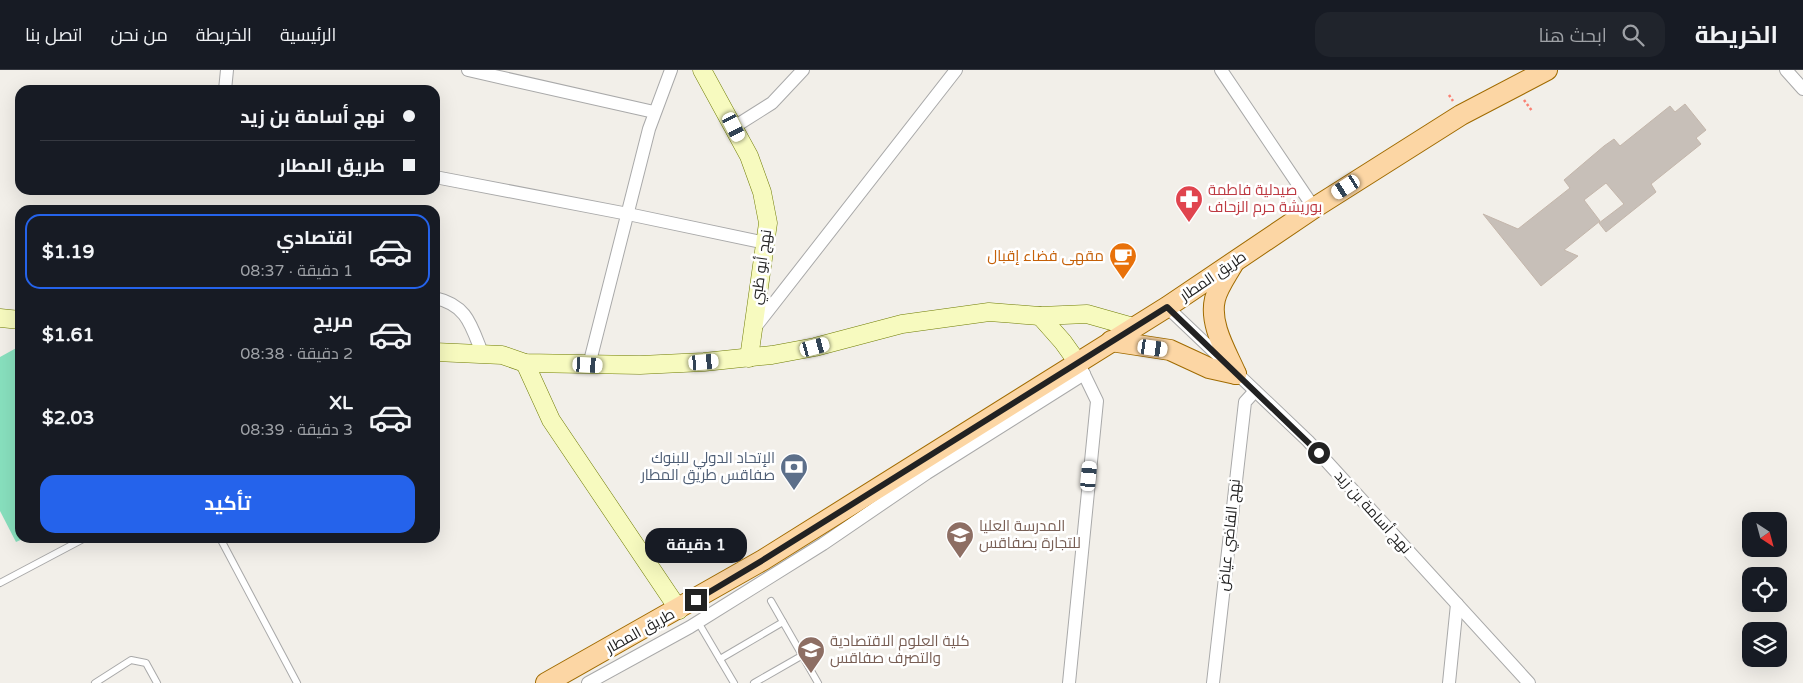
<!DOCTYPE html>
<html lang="ar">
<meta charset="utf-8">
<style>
body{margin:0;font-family:"Varela Round",Cairo,sans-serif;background:#20242c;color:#f1f3f6;direction:rtl;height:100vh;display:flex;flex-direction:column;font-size:19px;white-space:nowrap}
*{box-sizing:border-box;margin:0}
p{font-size:16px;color:#9ea1a6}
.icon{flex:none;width:28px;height:28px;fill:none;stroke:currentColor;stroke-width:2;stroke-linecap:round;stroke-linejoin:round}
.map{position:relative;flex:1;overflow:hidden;direction:ltr}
.side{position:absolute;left:15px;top:135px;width:425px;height:338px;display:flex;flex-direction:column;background:#171b24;border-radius:15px;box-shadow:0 5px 20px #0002;direction:rtl}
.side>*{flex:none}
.top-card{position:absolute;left:15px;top:15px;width:425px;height:110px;border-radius:15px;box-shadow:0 5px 20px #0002;direction:rtl;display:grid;align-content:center;height:110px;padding:0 25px;background:#171b24}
.needle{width:32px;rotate:144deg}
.controls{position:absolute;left:1742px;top:442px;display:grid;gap:10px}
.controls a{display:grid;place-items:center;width:45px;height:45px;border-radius:10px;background:#171b24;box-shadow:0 5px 20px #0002;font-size:25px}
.end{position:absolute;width:22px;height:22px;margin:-11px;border:6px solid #222;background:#fff;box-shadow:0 0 0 2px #fff}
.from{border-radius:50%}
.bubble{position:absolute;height:35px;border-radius:15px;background:#171b24;box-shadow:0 5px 20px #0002;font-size:16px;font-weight:700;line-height:35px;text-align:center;direction:rtl}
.car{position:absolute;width:15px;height:30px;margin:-15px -8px;border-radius:6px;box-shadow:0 0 4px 1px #0007;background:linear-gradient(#fff 24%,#345 0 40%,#fff 0 76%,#345 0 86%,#fff 0)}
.top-card b{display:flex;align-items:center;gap:18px;height:48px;font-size:19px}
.top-card b+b{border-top:1px solid #363941}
.top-card i{width:12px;height:12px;background:#f1f3f6}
ul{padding:9px 0 0;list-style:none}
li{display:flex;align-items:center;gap:15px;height:75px;margin:0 10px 8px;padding:0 15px;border:2px solid transparent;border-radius:15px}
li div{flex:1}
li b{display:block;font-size:19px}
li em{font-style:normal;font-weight:700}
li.current{border-color:#2563eb}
li>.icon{width:45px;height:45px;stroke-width:1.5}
.primary-button{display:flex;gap:10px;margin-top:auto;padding:10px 25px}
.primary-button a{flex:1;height:58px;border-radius:15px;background:#2563eb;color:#fff;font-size:20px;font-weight:700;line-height:58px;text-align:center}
header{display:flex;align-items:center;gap:30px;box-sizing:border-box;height:70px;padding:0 25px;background:#171b24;border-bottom:1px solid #363941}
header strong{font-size:24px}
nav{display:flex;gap:28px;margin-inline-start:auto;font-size:18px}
.search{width:350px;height:45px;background:#20242c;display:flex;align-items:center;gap:12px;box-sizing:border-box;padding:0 18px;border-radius:15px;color:#9ea1a6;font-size:19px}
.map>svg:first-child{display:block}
</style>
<header>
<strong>الخريطة</strong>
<div class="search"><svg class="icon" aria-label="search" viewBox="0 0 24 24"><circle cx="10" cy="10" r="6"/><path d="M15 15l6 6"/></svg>ابحث هنا</div>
<nav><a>الرئيسية</a><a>الخريطة</a><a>من نحن</a><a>اتصل بنا</a></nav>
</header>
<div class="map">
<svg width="1803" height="613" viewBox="0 0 1803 613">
<rect width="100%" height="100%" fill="#f2efe9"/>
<!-- pitch -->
<polygon fill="#88e0be" points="20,276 20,468 25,468 16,472 0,441 0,287"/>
<!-- building -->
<polygon fill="#c7bfb8" stroke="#c4b6ab" points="1685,34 1706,60 1696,68 1701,74 1651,114 1656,122 1606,162 1599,153 1624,134 1606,113 1584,130 1600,151 1564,180 1578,186 1541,216 1483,144 1518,159 1570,118 1564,110 1604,76 1614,69 1620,76 1670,36 1675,42"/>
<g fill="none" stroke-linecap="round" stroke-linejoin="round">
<!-- lane casing -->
<g stroke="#a9a9a9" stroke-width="8">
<g id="lane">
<polyline points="220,468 297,613"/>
<polyline points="0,513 85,468"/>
<polyline points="771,531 818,613"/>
<polyline points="698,552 734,613"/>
<polyline points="720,589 783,552"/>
<polyline points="95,613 131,590 146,593 157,613"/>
<polyline points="754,613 803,585"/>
</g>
</g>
<!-- street casing -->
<g stroke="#a9a9a9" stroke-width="14">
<g id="street">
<polyline points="468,0 654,42"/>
<polyline points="1221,0 1314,138"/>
<polyline points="1786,0 1803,19"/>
<polyline points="225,20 227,0"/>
<polyline points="734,57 772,33 803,0"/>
<polyline points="435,107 628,144 766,173"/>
<path d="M435,228c32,7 36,27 47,55"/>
<polyline points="1167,237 1308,371 1529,613"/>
<polyline points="753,260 956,0"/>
<polyline points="589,295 649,59 671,0"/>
<polyline points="588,613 690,557 823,474 927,403 1084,304"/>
<polyline points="1069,613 1097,331 1081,298"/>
<polyline points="1213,613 1245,332 1255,321"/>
<polyline points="1449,613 1457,534"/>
</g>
</g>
<!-- secondary casing -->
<g stroke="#707d05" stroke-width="19">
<g id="secondary">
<polyline points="702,0 749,86 762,122 768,153 749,288"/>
<polyline points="1040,246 1063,272 1078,293"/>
<polyline points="0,248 20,250"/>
<polyline points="435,282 502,285 525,293 640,295 704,292 772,285 815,277 902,254 989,242 1040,246 1087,244 1133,257"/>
<polyline points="525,293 551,350 679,540"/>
</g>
</g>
<!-- primary casing -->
<g stroke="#a06b00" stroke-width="22">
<g id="primary">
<path d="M1233,194c-6,11 -15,23 -18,35 -6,25 11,52 21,75"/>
<polyline points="1111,271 1170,280 1209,298 1236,304"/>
<polyline points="546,613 763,490 1167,237 1314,138 1461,45 1547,0"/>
</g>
</g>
<!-- path -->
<g stroke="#fa8072" stroke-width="2.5" stroke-dasharray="2.5 2.5" stroke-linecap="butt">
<polyline points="1449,25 1453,31"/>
<polyline points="1524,30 1532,41"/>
</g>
<!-- lane -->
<use href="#lane" stroke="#fff" stroke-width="6"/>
<!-- street -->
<use href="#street" stroke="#fff" stroke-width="12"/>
<!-- secondary -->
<use href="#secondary" stroke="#f7fabf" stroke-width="18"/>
<!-- primary -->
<use href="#primary" stroke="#fcd6a4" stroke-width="20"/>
</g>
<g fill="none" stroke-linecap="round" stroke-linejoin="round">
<!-- route -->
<polyline stroke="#222" stroke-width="6" points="696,530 763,490 1167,237 1319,383"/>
</g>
<!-- icons -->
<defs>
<g id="pharmacy-pin" transform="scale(1.4375)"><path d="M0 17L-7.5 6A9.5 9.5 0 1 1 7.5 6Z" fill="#e0444e" stroke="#fff"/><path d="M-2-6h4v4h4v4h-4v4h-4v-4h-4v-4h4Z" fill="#fff"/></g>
<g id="cafe-pin" transform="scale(1.4375)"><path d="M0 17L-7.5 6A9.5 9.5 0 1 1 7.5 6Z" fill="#e8710a" stroke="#fff"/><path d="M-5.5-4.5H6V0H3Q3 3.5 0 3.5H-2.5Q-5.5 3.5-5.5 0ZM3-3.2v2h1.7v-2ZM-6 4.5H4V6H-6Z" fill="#fff"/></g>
<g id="bank-pin" transform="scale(1.4375)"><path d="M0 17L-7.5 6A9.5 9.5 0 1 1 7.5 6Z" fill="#5c6f8a" stroke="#fff"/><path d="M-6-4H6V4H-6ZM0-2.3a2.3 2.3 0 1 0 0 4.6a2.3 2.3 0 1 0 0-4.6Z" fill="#fff"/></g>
<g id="university-pin" transform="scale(1.4375)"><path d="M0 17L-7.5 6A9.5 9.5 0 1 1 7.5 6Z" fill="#8d6e63" stroke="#fff"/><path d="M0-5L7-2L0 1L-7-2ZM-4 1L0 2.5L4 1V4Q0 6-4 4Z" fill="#fff"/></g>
</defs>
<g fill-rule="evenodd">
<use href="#pharmacy-pin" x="1189" y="129"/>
<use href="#cafe-pin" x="1123" y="186"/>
<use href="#bank-pin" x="794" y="397"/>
<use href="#university-pin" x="960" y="465"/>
<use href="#university-pin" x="811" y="580"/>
</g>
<g text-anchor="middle" stroke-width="5" stroke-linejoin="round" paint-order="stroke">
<!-- health labels -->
<g font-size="15" fill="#be3a42" stroke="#fff" text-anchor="start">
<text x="1208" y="125">صيدلية فاطمة<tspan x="1208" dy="17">بوريشة حرم الزحاف</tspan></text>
</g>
<!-- food labels -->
<g font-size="15" fill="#c56008" stroke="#fff" text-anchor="end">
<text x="1104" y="191">مقهى فضاء إقبال</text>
</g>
<!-- street labels -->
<g font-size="15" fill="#222" stroke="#fff">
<text transform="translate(761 197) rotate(-82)" y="5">نهج أبو ظبي</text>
<text transform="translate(1213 206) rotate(-34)" y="5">طريق المطار</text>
<text transform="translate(1373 442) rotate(48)" y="5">نهج أسامة بن زيد</text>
<text transform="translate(1229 465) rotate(-84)" y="5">نهج القاضي عياض</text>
<text transform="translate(640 561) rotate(-29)" y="5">طريق المطار</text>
</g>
<!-- service labels -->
<g font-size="15" fill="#4e5e75" stroke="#fff" text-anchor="end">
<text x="775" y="393">الإتحاد الدولي للبنوك<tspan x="775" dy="17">صفاقس طريق المطار</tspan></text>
</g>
<!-- education labels -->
<g font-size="15" fill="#785e54" stroke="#fff" text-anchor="start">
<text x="979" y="461">المدرسة العليا<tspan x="979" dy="17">للتجارة بصفاقس</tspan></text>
<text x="830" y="576">كلية العلوم الاقتصادية<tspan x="830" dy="17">والتصرف صفاقس</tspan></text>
</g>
</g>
</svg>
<div class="controls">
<a><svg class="needle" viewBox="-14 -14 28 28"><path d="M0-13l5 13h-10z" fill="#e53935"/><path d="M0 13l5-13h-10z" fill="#9ea1a6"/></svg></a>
<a><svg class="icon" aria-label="locate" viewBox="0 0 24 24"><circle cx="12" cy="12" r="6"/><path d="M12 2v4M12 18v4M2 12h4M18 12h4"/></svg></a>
<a><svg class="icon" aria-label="layers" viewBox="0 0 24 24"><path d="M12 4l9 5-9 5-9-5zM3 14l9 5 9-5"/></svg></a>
</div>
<i class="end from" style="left:1319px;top:383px"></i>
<i class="end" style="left:696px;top:530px"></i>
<div class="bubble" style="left:645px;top:458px;width:102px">1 دقيقة</div>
<i class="car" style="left:734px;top:57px;rotate:153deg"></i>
<i class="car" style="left:1346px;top:117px;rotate:237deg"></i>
<i class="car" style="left:815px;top:277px;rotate:75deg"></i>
<i class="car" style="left:1153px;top:278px;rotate:98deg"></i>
<i class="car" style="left:704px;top:292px;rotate:85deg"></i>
<i class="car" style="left:588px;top:295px;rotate:93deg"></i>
<i class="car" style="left:1089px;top:406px;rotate:5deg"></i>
<div class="top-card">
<b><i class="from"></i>نهج أسامة بن زيد</b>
<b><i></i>طريق المطار</b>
</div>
<section class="side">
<ul>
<li class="current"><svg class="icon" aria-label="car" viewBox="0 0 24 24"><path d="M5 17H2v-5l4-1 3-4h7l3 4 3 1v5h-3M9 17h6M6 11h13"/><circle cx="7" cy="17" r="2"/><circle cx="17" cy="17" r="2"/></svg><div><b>اقتصادي</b><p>1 دقيقة · 08:37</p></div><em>$1.19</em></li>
<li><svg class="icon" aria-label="car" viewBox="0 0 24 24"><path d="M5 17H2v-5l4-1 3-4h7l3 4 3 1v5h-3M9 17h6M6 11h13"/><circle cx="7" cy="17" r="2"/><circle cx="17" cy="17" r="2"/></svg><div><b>مريح</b><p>2 دقيقة · 08:38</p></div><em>$1.61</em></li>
<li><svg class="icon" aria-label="car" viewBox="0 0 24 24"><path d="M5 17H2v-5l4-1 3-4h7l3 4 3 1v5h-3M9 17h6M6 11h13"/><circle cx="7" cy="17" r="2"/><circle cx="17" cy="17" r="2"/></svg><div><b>XL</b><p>3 دقيقة · 08:39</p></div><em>$2.03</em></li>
</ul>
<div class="primary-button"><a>تأكيد</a></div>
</section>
</div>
